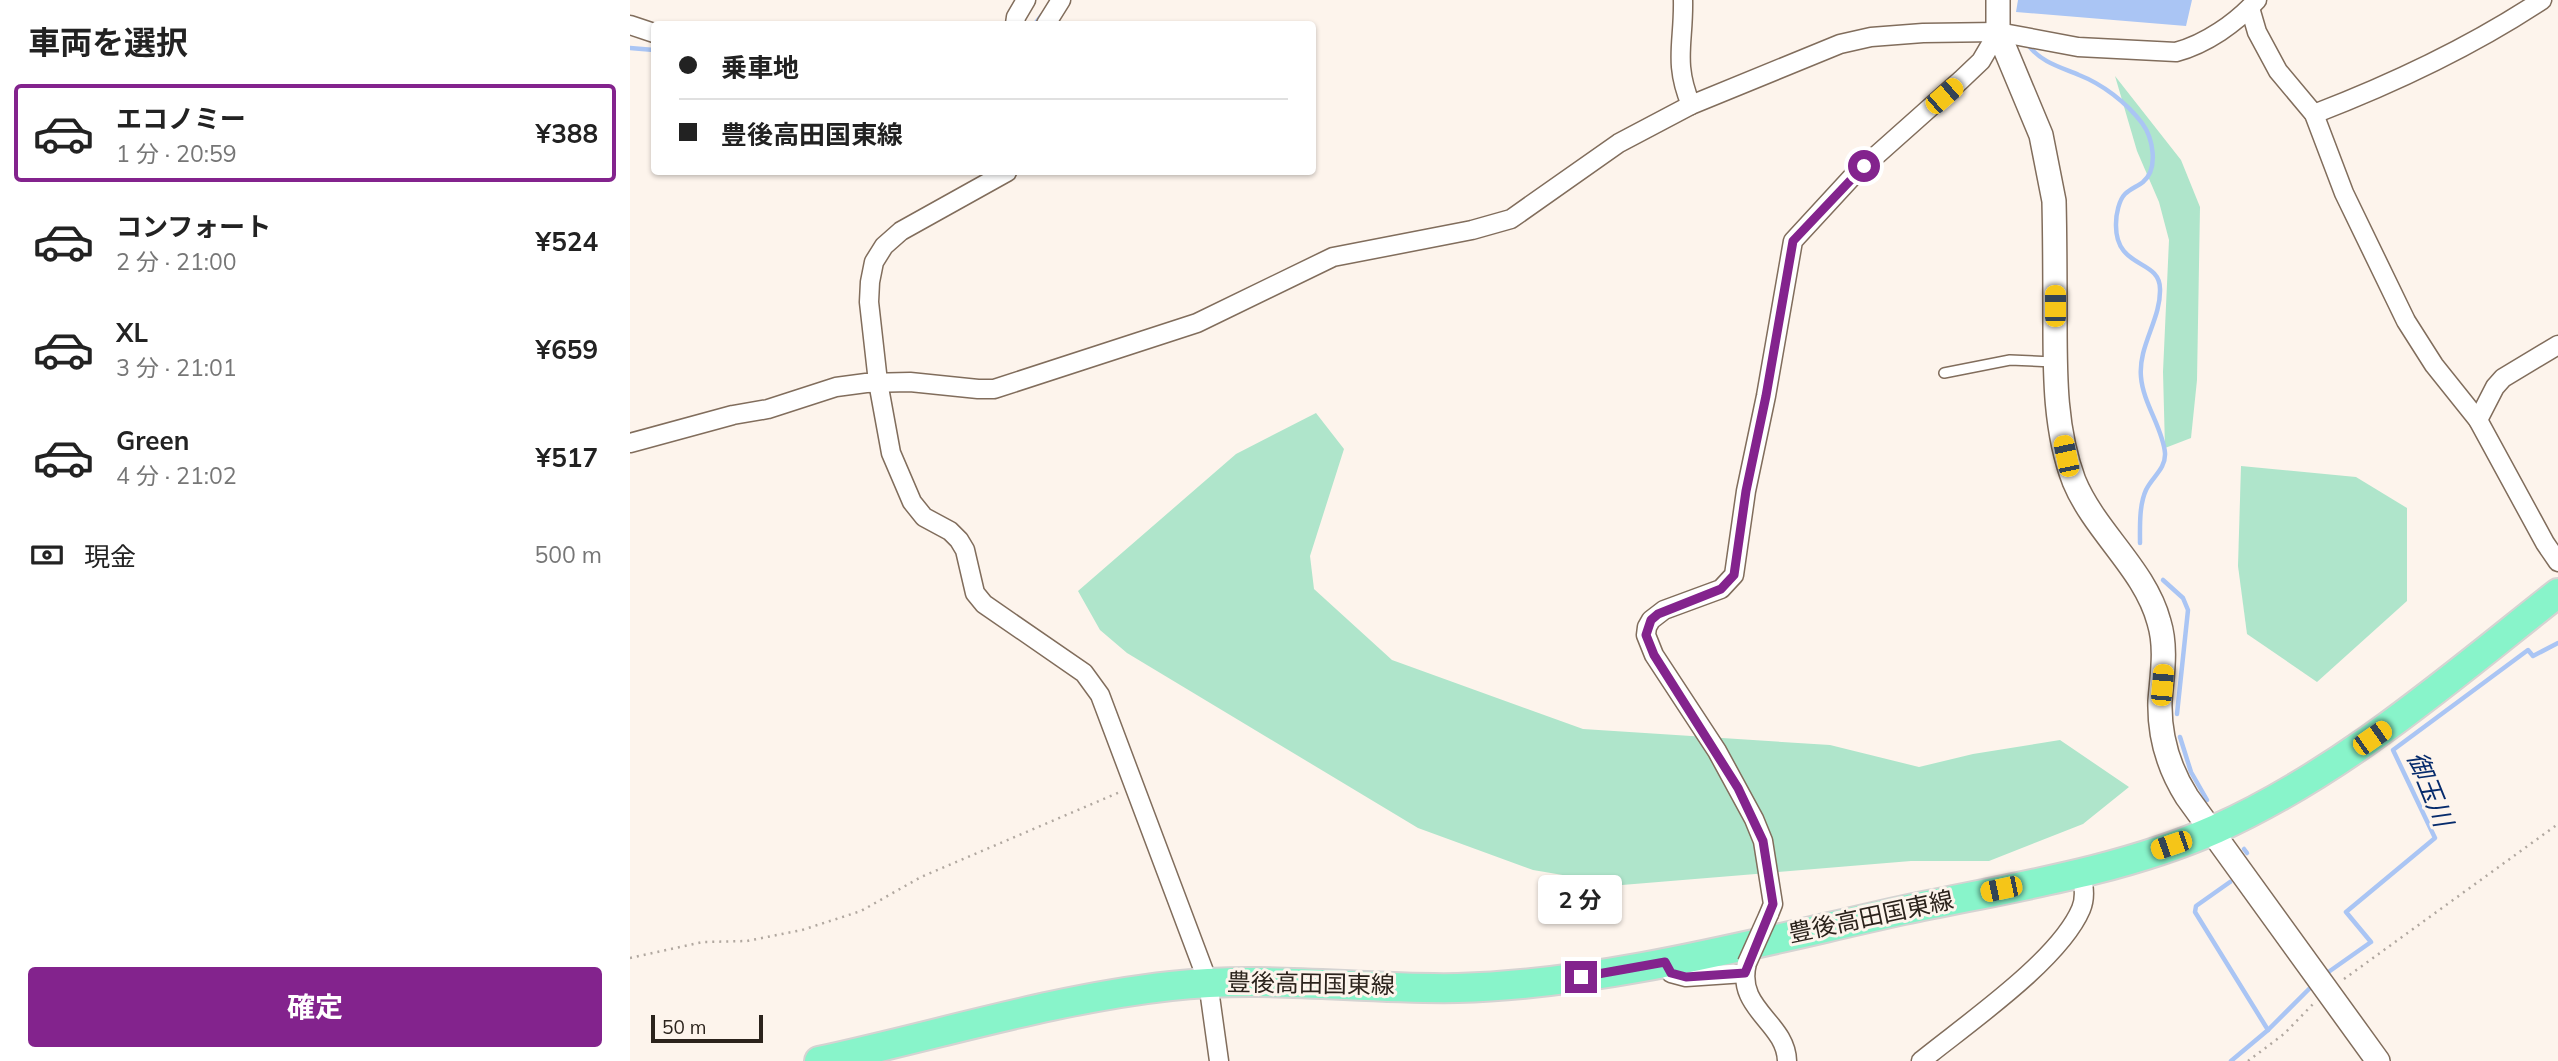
<!DOCTYPE html>
<html lang="ja">
<meta charset="utf-8">
<style>
body{margin:0;font-family:Mulish,"Noto Sans JP",sans-serif;background:#f6f6f6;color:#222;height:100vh;display:flex;flex-direction:column;font-size:26px;white-space:nowrap}
*{box-sizing:border-box;margin:0}
p{font-size:23px;color:#767676}
.icon{flex:none;width:38px;height:38px;fill:none;stroke:currentColor;stroke-width:2;stroke-linecap:round;stroke-linejoin:round}
.map{position:relative;flex:1;overflow:hidden}
.drawer{display:flex;flex-direction:column;background:#fff;width:630px}
.drawer>*{flex:none}
.hud{position:absolute;left:21px;top:21px;width:665px;height:154px;border-radius:7px;box-shadow:0 2px 5px #0004;display:grid;align-content:center;height:154px;padding:0 28px;background:#fff}
.scale{position:absolute;left:21px;bottom:18px;width:112px;box-sizing:border-box;padding-left:7px;border:4px solid #2b231c;border-top:0;font-size:19px;line-height:24px;white-space:nowrap;color:#2b231c;-webkit-text-stroke:5px #fdf4ec;paint-order:stroke}
.end{position:absolute;width:32px;height:32px;margin:-16px;border:9px solid #83238d;background:#fff;box-shadow:0 0 0 4px #fff}
.from{border-radius:50%}
.bubble{position:absolute;height:49px;border-radius:7px;background:#fff;box-shadow:0 2px 5px #0004;font-size:23px;font-weight:700;line-height:49px;text-align:center}
.car{position:absolute;width:21px;height:42px;margin:-21px -10px;border-radius:9px;box-shadow:0 0 5px 2px #0007;background:linear-gradient(#f5c518 24%,#345 0 40%,#f5c518 0 76%,#345 0 86%,#f5c518 0)}
.hud b{display:flex;align-items:center;gap:24px;height:66px;font-size:26px}
.hud b+b{border-top:2px solid #e0e0e0}
.hud i{width:18px;height:18px;background:#222}
ul{padding:0;list-style:none}
li{display:flex;align-items:center;gap:21px;height:98px;margin:0 14px 10px;padding:0 14px;border:4px solid transparent;border-radius:7px}
li div{flex:1}
li b{display:block;font-size:26px}
li em{font-style:normal;font-weight:700}
li.on{border-color:#83238d}
li>.icon{width:63px;height:63px;stroke-width:1.5}
h2{padding:0 28px;font-size:32px;line-height:84px}
.pay{display:flex;align-items:center;gap:18px;height:77px;padding:0 28px;font-size:26px}
.pay p{margin-inline-start:auto}
.primary-button{display:flex;gap:14px;margin-top:auto;padding:14px 28px}
.primary-button a{flex:1;height:80px;border-radius:7px;background:#83238d;color:#fff;font-size:28px;font-weight:700;line-height:80px;text-align:center}
main{display:flex;flex:1;min-height:0}
.map>svg:first-child{display:block}
</style>
<main>
<section class="drawer">
<h2>車両を選択</h2>
<ul>
<li class="on"><svg class="icon" aria-label="car" viewBox="0 0 24 24"><path d="M5 17H2v-5l4-1 3-4h7l3 4 3 1v5h-3M9 17h6M6 11h13"/><circle cx="7" cy="17" r="2"/><circle cx="17" cy="17" r="2"/></svg><div><b>エコノミー</b><p>1 分 · 20:59</p></div><em>¥388</em></li>
<li><svg class="icon" aria-label="car" viewBox="0 0 24 24"><path d="M5 17H2v-5l4-1 3-4h7l3 4 3 1v5h-3M9 17h6M6 11h13"/><circle cx="7" cy="17" r="2"/><circle cx="17" cy="17" r="2"/></svg><div><b>コンフォート</b><p>2 分 · 21:00</p></div><em>¥524</em></li>
<li><svg class="icon" aria-label="car" viewBox="0 0 24 24"><path d="M5 17H2v-5l4-1 3-4h7l3 4 3 1v5h-3M9 17h6M6 11h13"/><circle cx="7" cy="17" r="2"/><circle cx="17" cy="17" r="2"/></svg><div><b>XL</b><p>3 分 · 21:01</p></div><em>¥659</em></li>
<li><svg class="icon" aria-label="car" viewBox="0 0 24 24"><path d="M5 17H2v-5l4-1 3-4h7l3 4 3 1v5h-3M9 17h6M6 11h13"/><circle cx="7" cy="17" r="2"/><circle cx="17" cy="17" r="2"/></svg><div><b>Green</b><p>4 分 · 21:02</p></div><em>¥517</em></li>
</ul>
<div class="pay"><svg class="icon" aria-label="cash" viewBox="0 0 24 24"><path d="M3 7h18v10H3z"/><circle cx="12" cy="12" r="2"/></svg>現金<p>500 m</p></div>
<div class="primary-button"><a>確定</a></div>
</section>
<div class="map">
<svg width="1928" height="1061" viewBox="0 0 1928 1061">
<rect width="100%" height="100%" fill="#fdf4ec"/>
<!-- green -->
<g fill="#afe5cb">
<polygon points="1485,76 1551,160 1570,207 1567,380 1561,438 1535,448 1533,372 1539,240 1529,202 1507,151"/>
<polygon points="686,413 714,449 680,556 684,589 762,660 953,729 1200,745 1289,767 1343,754 1430,740 1499,787 1453,824 1359,861 1281,861 992,885 903,870 788,828 497,653 470,630 448,591 606,454"/>
<polygon points="1611,466 1726,477 1777,508 1777,601 1687,682 1617,634 1608,566"/>
</g>
<!-- water -->
<polygon fill="#aac5f4" points="1388,0 1562,0 1556,26 1386,12"/>
<g fill="none" stroke-linecap="round" stroke-linejoin="round">
<!-- stream -->
<g stroke="#aac5f4" stroke-width="4.5">
<polyline points="405,24 412,15"/>
<path d="M1399,46c12,16 31,21 50,29 23,9 47,27 63,48 11,15 17,45 1,59 -5,4 -13,7 -18,12 -6,6 -9,20 -9,30 -1,46 44,34 44,65 1,30 -22,57 -19,88 2,26 22,52 24,76 1,16 -13,24 -19,37 -7,15 -6,37 -6,53"/>
<polyline points="0,48 24,50"/>
<polyline points="1533,580 1553,598 1558,610 1547,714"/>
<polyline points="1550,737 1561,772 1577,800"/>
<polyline points="1614,849 1617,853"/>
<polyline points="1600,882 1566,906 1565,912 1638,1030"/>
<polyline points="1697,973 1741,942 1716,912 1805,838 1763,750 1898,650 1903,656 1928,643"/>
<polyline points="1601,1061 1638,1030 1679,989"/>
</g>
<!-- service casing -->
<g stroke="#816d5c" stroke-width="12">
<polyline id="service" points="1314,373 1380,360 1423,362"/>
</g>
<!-- minor casing -->
<g stroke="#816d5c" stroke-width="21">
<g id="minor">
<path d="M1053,0c1,43 -10,62 8,105"/>
<polyline points="1620,8 1627,32 1648,71 1684,114 1714,193 1776,321 1804,365 1848,420 1915,543 1928,562"/>
<polyline points="385,24 386,17 396,0"/>
<polyline points="416,24 431,0"/>
<polyline points="0,25 24,33"/>
<path d="M1684,114c78,-30 157,-67 228,-114"/>
<polyline points="377,172 271,231 254,246 244,262 240,282 239,302 248,382 261,453 282,502 294,517 320,531 329,540 335,550 345,593 354,604 454,673 470,695 578,982 589,1061"/>
<polyline points="1848,420 1865,387 1873,378 1928,345"/>
<path d="M0,443l103,-28 35,-6 68,-22 30,-4 44,-1 68,7h16l203,-66 136,-66 139,-27 39,-11 108,-76 72,-38 149,-61 31,-7 52,-4 75,-1 80,15 98,5c30,-8 60,-29 81,-52"/>
<polyline points="1139,914 1143,904 1133,841 1124,819 1087,751 1024,655 1016,635 1017,627 1021,620 1034,610 1091,589 1104,575 1116,491 1136,396 1163,241 1222,177 1331,80 1351,61 1368,32"/>
<polyline points="1035,962 1041,973 1056,977 1115,973"/>
<path d="M1117,963c-12,46 39,59 40,98"/>
<path d="M1291,1061c44,-36 138,-100 160,-152 5,-12 3,-25 -1,-37"/>
</g>
</g>
<!-- tertiary casing -->
<g stroke="#816d5c" stroke-width="26">
<path id="tertiary" d="M1368,0v32l43,103 13,66c1,41 1,82 1,123 0,52 0,107 19,157 21,51 71,88 85,141 8,26 3,53 1,79 -1,36 8,66 27,96l191,264"/>
</g>
<!-- primary casing -->
<g stroke="#d5d3d2" stroke-width="32">
<path id="primary" d="M189,1061c117,-25 233,-62 352,-75 96,-11 191,4 287,2 148,-4 301,-46 446,-78 104,-22 215,-38 312,-81 128,-58 233,-150 342,-236"/>
</g>
<!-- path -->
<g stroke="#b1a8a0" stroke-width="2.5" stroke-dasharray="2 5" stroke-linecap="butt">
<polyline points="0,958 73,942 117,941 172,930 231,911 291,877 490,792"/>
<polyline points="1714,979 1928,824"/>
<polyline points="1618,1061 1654,1034 1684,1003"/>
</g>
<!-- service -->
<use href="#service" stroke="#fff" stroke-width="9"/>
<!-- minor -->
<use href="#minor" stroke="#fff" stroke-width="18"/>
<!-- tertiary -->
<use href="#tertiary" stroke="#fff" stroke-width="23"/>
<!-- primary -->
<use href="#primary" stroke="#88f4ca" stroke-width="28"/>
<!-- minor-bridge casing -->
<g stroke="#816d5c" stroke-width="21" stroke-linecap="butt">
<polyline id="minor-bridge" points="1117,963 1139,914"/>
</g>
<!-- minor-bridge -->
<use href="#minor-bridge" stroke="#fff" stroke-width="18"/>
</g>
<g fill="none" stroke-linecap="round" stroke-linejoin="round">
<!-- route -->
<polyline stroke="#83238d" stroke-width="9" points="951,977 1035,962 1041,973 1056,977 1115,973 1143,904 1133,841 1108,788 1024,655 1016,635 1021,620 1028,614 1091,589 1104,575 1116,491 1136,396 1163,241 1234,166"/>
</g>
<g text-anchor="middle" stroke-width="6" stroke-linejoin="round" paint-order="stroke">
<!-- street labels -->
<g font-size="24" fill="#2b231c" stroke="#fdf4ec">
<text transform="translate(1241 917) rotate(-12)" y="8">豊後高田国東線</text>
<text transform="translate(681 984) rotate(1)" y="8">豊後高田国東線</text>
</g>
<!-- water labels -->
<g font-size="26" font-style="italic" fill="#062b6c" stroke="#fdf4ec">
<text transform="translate(1800 789) rotate(68)" y="9">御玉川</text>
</g>
</g>
</svg>
<div class="scale">50 m</div>
<i class="end from" style="left:1234px;top:166px"></i>
<i class="end" style="left:951px;top:977px"></i>
<div class="bubble" style="left:908px;top:875px;width:84px">2 分</div>
<i class="car" style="left:1314px;top:96px;rotate:49deg"></i>
<i class="car" style="left:1425px;top:306px;rotate:0deg"></i>
<i class="car" style="left:1436px;top:456px;rotate:348deg"></i>
<i class="car" style="left:1532px;top:685px;rotate:5deg"></i>
<i class="car" style="left:1742px;top:738px;rotate:55deg"></i>
<i class="car" style="left:1541px;top:845px;rotate:251deg"></i>
<i class="car" style="left:1371px;top:889px;rotate:258deg"></i>
<div class="hud">
<b><i class="from"></i>乗車地</b>
<b><i></i>豊後高田国東線</b>
</div>
</div>
</main>
